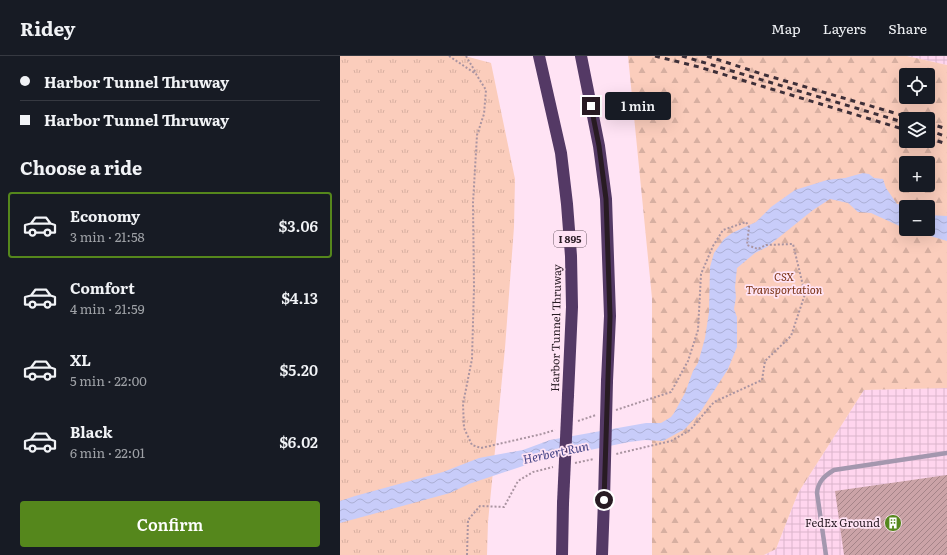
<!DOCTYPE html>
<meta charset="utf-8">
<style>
body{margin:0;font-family:Literata,serif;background:#20242c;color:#f1f3f6;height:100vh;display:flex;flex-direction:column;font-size:15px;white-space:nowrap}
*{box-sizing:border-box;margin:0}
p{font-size:13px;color:#9ea1a6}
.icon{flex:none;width:22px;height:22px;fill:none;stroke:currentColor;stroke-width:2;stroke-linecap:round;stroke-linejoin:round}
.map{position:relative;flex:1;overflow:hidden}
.sheet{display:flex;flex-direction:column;background:#171b24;width:340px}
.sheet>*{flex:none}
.top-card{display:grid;align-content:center;height:88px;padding:0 20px;background:#171b24}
.fabs{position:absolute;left:559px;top:12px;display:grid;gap:8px}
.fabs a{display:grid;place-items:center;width:36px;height:36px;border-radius:4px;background:#171b24;box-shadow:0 4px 16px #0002;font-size:20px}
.end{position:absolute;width:18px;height:18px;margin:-9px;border:5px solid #281b23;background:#fff;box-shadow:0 0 0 2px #fff}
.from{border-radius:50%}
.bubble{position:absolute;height:28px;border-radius:4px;background:#171b24;box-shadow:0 4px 16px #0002;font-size:13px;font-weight:600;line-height:28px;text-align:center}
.top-card b{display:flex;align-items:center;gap:14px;height:38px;font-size:15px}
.top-card b+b{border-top:1px solid #363941}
.top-card i{width:10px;height:10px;background:#f1f3f6}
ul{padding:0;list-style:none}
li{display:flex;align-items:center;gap:12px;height:66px;margin:0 8px 6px;padding:0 12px;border:2px solid transparent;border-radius:4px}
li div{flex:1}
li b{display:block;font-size:15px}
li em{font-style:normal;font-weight:600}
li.current{border-color:#55871c}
li>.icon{width:36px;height:36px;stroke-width:1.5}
h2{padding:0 20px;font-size:18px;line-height:48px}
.button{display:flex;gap:8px;margin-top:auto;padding:8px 20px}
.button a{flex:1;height:46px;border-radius:4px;background:#55871c;color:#fff;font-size:16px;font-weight:600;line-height:46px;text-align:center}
header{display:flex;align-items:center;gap:24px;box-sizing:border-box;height:56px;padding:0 20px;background:#171b24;border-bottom:1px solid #363941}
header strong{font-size:19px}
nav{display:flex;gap:22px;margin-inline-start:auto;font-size:14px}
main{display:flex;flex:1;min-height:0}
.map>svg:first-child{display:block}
</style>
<header>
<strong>Ridey</strong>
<nav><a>Map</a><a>Layers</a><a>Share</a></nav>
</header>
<main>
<section class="sheet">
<div class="top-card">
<b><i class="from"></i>Harbor Tunnel Thruway</b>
<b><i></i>Harbor Tunnel Thruway</b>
</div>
<h2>Choose a ride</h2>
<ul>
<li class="current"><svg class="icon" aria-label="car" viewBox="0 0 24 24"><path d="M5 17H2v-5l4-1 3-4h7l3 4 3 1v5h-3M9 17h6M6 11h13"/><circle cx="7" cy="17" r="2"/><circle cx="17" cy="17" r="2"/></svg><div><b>Economy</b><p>3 min · 21:58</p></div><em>$3.06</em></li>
<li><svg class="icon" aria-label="car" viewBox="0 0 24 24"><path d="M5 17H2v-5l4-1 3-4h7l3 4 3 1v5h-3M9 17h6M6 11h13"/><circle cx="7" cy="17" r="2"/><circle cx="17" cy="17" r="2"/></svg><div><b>Comfort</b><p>4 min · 21:59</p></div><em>$4.13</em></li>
<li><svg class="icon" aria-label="car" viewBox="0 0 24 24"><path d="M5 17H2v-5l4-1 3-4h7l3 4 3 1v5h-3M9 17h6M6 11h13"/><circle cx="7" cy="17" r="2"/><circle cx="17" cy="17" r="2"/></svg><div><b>XL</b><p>5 min · 22:00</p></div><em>$5.20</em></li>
<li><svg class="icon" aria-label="car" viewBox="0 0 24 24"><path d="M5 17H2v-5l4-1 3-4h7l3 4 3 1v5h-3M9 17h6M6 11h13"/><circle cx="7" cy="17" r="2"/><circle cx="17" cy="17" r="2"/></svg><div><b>Black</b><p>6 min · 22:01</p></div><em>$6.02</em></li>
</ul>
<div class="button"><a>Confirm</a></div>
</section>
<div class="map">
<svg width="607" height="499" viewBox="0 0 607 499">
<defs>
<pattern id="industrial-grid" width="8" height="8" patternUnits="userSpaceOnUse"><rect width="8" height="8" fill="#ffd5ee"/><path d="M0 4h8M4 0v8" fill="none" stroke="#dbb6cc"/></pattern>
<pattern id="grass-tufts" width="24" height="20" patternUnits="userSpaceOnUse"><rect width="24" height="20" fill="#fbcdbc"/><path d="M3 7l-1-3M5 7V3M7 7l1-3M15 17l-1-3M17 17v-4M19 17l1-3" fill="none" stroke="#d7afa1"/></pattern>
<pattern id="forest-firs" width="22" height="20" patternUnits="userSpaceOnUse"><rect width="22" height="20" fill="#fbcdbc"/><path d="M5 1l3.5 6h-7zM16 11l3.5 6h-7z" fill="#d7afa1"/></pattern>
<pattern id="water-waves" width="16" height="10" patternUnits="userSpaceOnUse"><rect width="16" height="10" fill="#c8ccf9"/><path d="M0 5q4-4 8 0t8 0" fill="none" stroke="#acafd5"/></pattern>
<pattern id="building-hatch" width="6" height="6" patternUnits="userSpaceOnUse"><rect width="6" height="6" fill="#cba3a7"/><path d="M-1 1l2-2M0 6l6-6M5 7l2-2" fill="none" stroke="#a58488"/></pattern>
</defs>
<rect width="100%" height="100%" fill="#ffe3f4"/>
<!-- industrial -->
<g fill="url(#industrial-grid)">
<polygon points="567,0 607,0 607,9"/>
<polygon points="607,332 607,499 424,499 436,493 458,437 524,334"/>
</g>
<!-- grass -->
<polygon fill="url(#grass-tufts)" points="0,0 125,0 151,7 175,123 174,171 165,292 148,466 147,499 0,499"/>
<!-- forest -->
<path fill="url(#forest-firs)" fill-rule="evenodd" d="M288,0h279l40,9v323l-83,2 -66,103 -22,56 -12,6h-112v-257zM566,19h22v22h-22zM566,63h22v22h-22zM566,107h22v22h-22zM566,151h22v22h-22z"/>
<!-- water -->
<g fill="url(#water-waves)">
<polygon points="523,117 529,118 534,122 543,123 546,132 557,148 577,151 566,151 566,173 531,157 518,156 508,147 490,143 473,154 427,191 415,197 397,212 395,231 396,241 394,253 397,261 397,291 388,313 361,355 345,373 323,385 305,384 289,386 201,404 129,428 110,437 0,467 0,445 15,440 103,416 139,402 183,394 210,384 306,367 321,367 331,361 334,357 345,337 353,315 358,307 365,282 369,256 370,211 374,197 384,183 392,177 416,166 431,151 455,134 487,124 505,122"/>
<polygon points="588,159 607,160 607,185 567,173 588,173"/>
</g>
<!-- building -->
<polygon fill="url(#building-hatch)" points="607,419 607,499 504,499 495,435"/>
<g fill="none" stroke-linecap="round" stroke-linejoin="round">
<!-- path -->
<g stroke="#aa94a1" stroke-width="2" stroke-dasharray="2 2" stroke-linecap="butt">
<polyline points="109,0 136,18 146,34 144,58 137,79 133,147 134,231 132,303 123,348 124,372 132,389 141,392 202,378 215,374"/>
<polyline points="126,0 136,17"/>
<polyline points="276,354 331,336 348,305 358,274 361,218 373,190 383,174 406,166 409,171 407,189 418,193 426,189 453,188 465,238 451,280 425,305 422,324 374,346 350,374 331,385 276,398"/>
<polyline points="238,365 256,359"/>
<polyline points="235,407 254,403"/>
<polyline points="127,499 128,464 140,450 164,451 178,425 193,416 213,411"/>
</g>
<!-- lane -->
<path stroke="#a497ae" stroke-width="4.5" d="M486,499l-9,-62c1,-11 7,-17 17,-23l113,-17"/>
<!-- highway -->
<g stroke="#543965" stroke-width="12">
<polyline points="199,0 221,97 227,148 231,200 232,251 228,339"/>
<polyline points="241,0 259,90 266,143 270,260 267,325"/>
<polyline points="222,499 223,447"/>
<polyline points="262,499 264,444"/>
</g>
<!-- rail -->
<g stroke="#3e2f38" stroke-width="3" stroke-dasharray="5 5" stroke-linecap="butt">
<polyline points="315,0 359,11 566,74"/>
<polyline points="342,0 566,67"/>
<polyline points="367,0 425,19 575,63"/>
<polyline points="588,67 607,73"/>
<polyline points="588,74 607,81"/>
<polyline points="588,82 607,88"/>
</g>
<!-- highway-bridge -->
<g stroke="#543965" stroke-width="12">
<polyline points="264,444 267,325"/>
<polyline points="223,447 228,339"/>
</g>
</g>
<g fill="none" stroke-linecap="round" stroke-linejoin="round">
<!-- route -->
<polyline stroke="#281b23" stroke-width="5" points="251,50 259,90 266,143 270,260 264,444"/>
</g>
<!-- icons -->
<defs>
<g id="building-disc" transform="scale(0.9)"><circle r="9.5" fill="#55871c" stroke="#ffe3f4"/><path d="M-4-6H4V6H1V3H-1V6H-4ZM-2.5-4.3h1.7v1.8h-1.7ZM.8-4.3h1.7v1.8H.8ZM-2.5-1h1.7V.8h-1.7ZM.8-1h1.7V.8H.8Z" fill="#fff"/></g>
</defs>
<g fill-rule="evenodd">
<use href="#building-disc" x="553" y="467"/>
</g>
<g text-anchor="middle" stroke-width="3.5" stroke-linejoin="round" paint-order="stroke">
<!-- shield labels -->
<rect fill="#ffe3f4" stroke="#685762" stroke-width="1" x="214" y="175" width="32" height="16" rx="3"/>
<g font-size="10" font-weight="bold" fill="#281b23">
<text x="230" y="187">I 895</text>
</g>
<!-- park labels -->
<g font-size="11" font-style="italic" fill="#7a3213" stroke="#ffe3f4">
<text x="444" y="225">CSX<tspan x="444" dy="13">Transportation</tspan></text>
</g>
<!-- street labels -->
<g font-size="11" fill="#281b23" stroke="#ffe3f4">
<text transform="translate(216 272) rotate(-89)" y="4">Harbor Tunnel Thruway</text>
</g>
<!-- poi labels -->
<g font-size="11" fill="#281b23" stroke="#ffe3f4" text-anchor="end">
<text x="540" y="471">FedEx Ground</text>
</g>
<!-- water labels -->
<g font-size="12" font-style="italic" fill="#444386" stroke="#ffe3f4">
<text transform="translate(216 397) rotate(-12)" y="4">Herbert Run</text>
</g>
</g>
</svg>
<div class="fabs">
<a><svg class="icon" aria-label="locate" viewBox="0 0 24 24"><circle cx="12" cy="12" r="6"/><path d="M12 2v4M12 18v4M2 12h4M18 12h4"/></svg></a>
<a><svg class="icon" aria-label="layers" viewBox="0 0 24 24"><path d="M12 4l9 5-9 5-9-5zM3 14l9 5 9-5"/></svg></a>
<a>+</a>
<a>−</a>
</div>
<i class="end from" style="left:264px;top:444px"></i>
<i class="end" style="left:251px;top:50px"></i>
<div class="bubble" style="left:265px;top:36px;width:66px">1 min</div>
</div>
</main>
